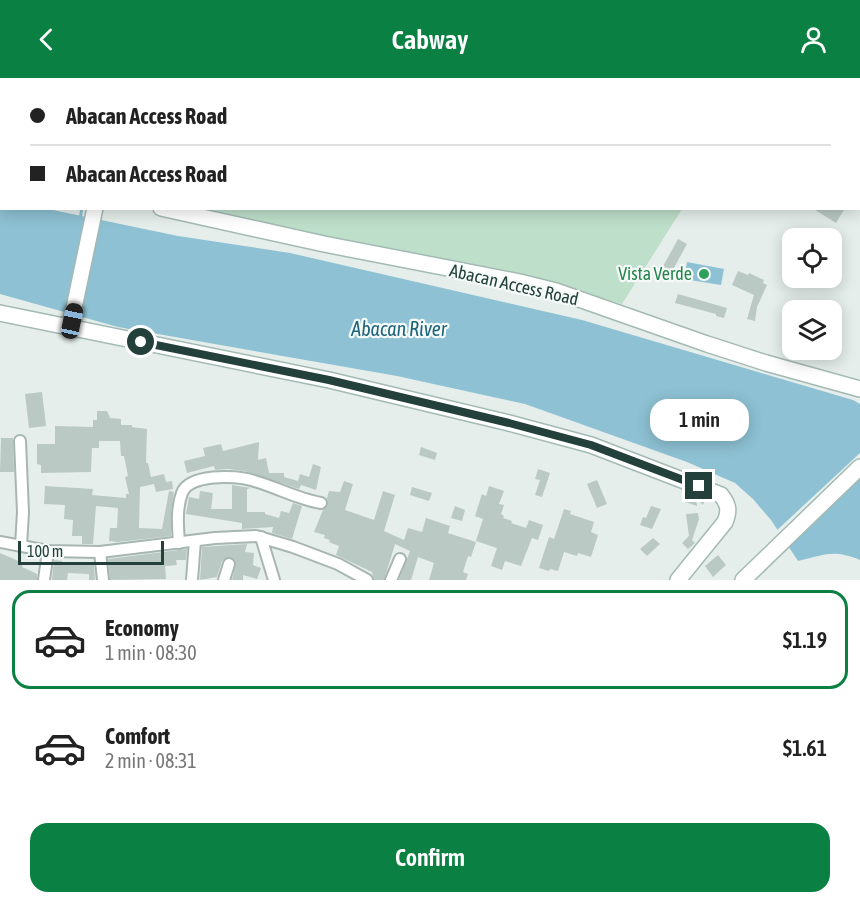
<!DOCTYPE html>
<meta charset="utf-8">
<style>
body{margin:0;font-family:"Asap Condensed",sans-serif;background:#f6f6f6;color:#222;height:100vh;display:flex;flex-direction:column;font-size:22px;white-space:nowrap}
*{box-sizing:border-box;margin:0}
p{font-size:20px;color:#767676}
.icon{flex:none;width:33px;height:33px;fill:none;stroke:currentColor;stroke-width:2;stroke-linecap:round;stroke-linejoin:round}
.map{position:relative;height:502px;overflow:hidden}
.side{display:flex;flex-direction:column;background:#fff;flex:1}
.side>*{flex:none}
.guide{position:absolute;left:0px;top:0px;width:861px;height:132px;box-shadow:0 3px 15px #0003;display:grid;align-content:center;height:132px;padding:0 30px;background:#fff}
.fabs{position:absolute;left:782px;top:150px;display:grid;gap:12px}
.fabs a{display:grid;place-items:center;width:60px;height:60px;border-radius:12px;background:#fff;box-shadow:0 3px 15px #0003;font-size:30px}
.scale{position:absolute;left:18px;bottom:15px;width:146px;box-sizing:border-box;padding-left:6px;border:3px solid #23403b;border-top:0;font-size:16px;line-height:21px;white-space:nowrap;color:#23403b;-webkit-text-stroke:4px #f5faf8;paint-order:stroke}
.end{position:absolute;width:27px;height:27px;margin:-14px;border:8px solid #23403b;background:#fff;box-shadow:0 0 0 3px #fff}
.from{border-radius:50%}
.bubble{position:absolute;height:42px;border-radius:18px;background:#fff;box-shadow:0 3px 15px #0003;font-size:20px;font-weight:600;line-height:42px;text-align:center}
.car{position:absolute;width:18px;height:36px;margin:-18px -9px;border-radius:8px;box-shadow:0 0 4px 2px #0007;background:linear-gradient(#222 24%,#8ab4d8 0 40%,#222 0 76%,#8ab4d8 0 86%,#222 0)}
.guide b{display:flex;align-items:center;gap:21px;height:57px;font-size:22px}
.guide b+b{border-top:2px solid #e0e0e0}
.guide i{width:15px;height:15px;background:#222}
ul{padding:10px 0 0;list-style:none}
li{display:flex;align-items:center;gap:18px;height:99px;margin:0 12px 9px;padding:0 18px;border:3px solid transparent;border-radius:18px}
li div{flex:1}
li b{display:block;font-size:22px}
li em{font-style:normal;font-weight:600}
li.on{border-color:#0b8043}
li>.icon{width:54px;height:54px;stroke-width:1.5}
.button{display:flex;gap:12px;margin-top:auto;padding:12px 30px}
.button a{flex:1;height:69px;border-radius:18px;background:#0b8043;color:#fff;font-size:24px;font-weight:600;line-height:69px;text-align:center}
header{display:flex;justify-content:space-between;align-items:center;height:78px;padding:0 30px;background:#0b8043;color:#fff;font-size:27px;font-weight:600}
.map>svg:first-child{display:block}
</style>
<header><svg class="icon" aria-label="back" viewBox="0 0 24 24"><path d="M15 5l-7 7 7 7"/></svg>Cabway<svg class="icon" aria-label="person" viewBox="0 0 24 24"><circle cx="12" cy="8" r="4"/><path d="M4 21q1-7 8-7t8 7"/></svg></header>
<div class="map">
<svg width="860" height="502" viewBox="0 0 860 502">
<rect width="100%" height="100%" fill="#e5eeeb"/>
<!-- green -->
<g fill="#bedfca">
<polygon points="308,0 765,0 307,1"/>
<polygon points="188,131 682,131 622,226 559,207"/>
</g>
<!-- water -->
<g fill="#8dc1d3">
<path d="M0,121l2,9 46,1 130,27 112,17 292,67 271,80 7,4v156c-28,-11 -34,-5 -62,1l-27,-41 -18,-21 -18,-16 -48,-21 -162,-58 -128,-28 -279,-49 -118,-33z"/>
<polygon points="687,184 724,191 721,207 684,201"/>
</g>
<!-- pier -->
<polygon fill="#e5eeeb" points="860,375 860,398 785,468 775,454"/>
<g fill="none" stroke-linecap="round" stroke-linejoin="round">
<!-- stream -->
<g stroke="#8dc1d3" stroke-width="3">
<polyline points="75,2 75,0"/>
<polyline points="80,141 82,130"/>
</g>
</g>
<!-- building -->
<g fill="#bac9c4">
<polygon points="812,130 845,130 836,145"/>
<polygon points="678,161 687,166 670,197 661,192"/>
<polygon points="738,193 748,197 749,195 764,202 763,205 767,207 757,229 755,243 747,241 754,217 732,207"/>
<polygon points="678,216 727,230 724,240 716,238 716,236 675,225"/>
<polygon points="42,314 46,348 29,350 25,316"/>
<polygon points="97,333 107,333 110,340 121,341 121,347 132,347 132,349 147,351 146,385 148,385 151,399 164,396 166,404 172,403 173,411 156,414 154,406 140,409 139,450 162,451 169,413 174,414 171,433 171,458 118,464 109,463 110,450 117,450 118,430 96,428 93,466 82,466 82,458 72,458 73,442 64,441 65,427 44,426 45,408 93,411 92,417 126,420 126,416 129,416 125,399 128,398 124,378 121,378 120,363 99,363 99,370 92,370 91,394 41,395 41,387 37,386 37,366 55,366 55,348 93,349 93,342 97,342"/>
<polygon points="1,360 13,360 14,394 0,394"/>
<polygon points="259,364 258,382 266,380 269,395 284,395 284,399 298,403 300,396 309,399 313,386 321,389 316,412 301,407 299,411 245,393 228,391 215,392 214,388 187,395 184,383 205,378 203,370 221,366 223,373"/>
<polygon points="421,369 437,375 435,382 419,377"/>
<polygon points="538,391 550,395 542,419 535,417 540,402 535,401"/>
<polygon points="597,402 607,426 597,430 587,406"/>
<polygon points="344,403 353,406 345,432 374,442 383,413 395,417 384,453 404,462 408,450 422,454 426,440 450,448 448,455 476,464 471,479 468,478 463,494 468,496 466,502 429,502 434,485 418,479 411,502 399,502 410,473 395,466 384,502 374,502 372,494 336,477 339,468 329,464 330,462 324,460 325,457 314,454 323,432 328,427 327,420 329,413 340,414"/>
<polygon points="232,407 251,410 247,411 247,434 265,434 265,436 279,440 281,433 289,435 293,425 302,428 292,461 272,455 273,449 242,451 242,445 186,436 189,419 199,421 200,413 213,415 211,431 232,431"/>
<polygon points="489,408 504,413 499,426 504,427 501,436 504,438 503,440 512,443 511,445 526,450 529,442 543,447 538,462 532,460 521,488 505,483 502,492 491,488 497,470 476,463 483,441 475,438 482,416 486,418"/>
<polygon points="412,409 432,415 429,423 410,417"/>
<polygon points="688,415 705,421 703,427 696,420 697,428 685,424"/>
<polygon points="455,428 465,432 462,443 451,440"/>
<polygon points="651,428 661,431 652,451 640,447 643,439 646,440"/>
<polygon points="564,431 571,433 570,436 594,444 591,454 598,457 591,479 578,475 577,478 564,474 558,493 550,491 549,493 539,490 549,459 554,461"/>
<polygon points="698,435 699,441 692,462 695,465 688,471 682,465 689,458 686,436"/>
<polygon points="653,460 660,466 647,478 640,471"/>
<polygon points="247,466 245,474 254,475 253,487 261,490 257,501 243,497 243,502 232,502 236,485 234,481 228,479 222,483 217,499 200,502 202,469"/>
<polygon points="187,471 186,482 176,482 177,487 165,488 166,501 110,502 108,481"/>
<polygon points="0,475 23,485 22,489 37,496 37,502 0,502"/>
<polygon points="718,477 726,487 713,499 705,488"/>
<polygon points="54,482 62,483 62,486 94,487 95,502 89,502 89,496 68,495 67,502 52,502"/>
</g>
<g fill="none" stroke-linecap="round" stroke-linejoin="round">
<!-- street casing -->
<g stroke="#a7b6b3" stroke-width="14">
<g id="street">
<polyline points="130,0 131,2"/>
<polyline points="155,0 164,2"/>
<polyline points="20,2 20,0"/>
<polyline points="93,2 93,0"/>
<polyline points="20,363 23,434 21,468"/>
<polyline points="261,459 274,502"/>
<polyline points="0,464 48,473 100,474 215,460 256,458 293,469 338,486 367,502"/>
<path d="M179,465c-1,-16 -3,-34 3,-50 7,-19 53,-18 69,-13 23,6 46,19 70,23"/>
<polyline points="100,474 103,502"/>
<polyline points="44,502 48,473"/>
<polyline points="192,502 195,463"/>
<polyline points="224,502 229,486"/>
<polyline points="391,502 400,481"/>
</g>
</g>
<!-- secondary casing -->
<g stroke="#a3bab4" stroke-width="18">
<g id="secondary">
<polyline points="0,98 2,98"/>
<polyline points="161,130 324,166 520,204 556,213 707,266 766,285 860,311"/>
<path d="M0,235l329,67 180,43 82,22 130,50c7,9 9,15 4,27l-47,58"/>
<polyline points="70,249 95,130"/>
<polyline points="743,502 860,389"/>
</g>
</g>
<!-- street -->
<use href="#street" stroke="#fff" stroke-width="10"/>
<!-- secondary -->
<use href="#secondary" stroke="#fff" stroke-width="15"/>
</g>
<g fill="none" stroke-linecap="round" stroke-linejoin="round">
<!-- route -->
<polyline stroke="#23403b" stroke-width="8" points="141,264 329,302 509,345 591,367 699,408"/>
</g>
<!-- markers -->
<circle fill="#2e9e5b" stroke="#f5faf8" stroke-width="2" cx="704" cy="196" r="6"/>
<g text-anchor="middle" stroke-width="4.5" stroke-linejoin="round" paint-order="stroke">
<!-- leisure labels -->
<g font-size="18" fill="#27864d" stroke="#f5faf8" text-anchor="end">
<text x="692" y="202">Vista Verde</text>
</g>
<!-- street labels -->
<g font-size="18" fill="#23403b" stroke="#f5faf8">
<text transform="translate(514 207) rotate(13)" y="6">Abacan Access Road</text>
</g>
<!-- water labels -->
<g font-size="20" font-style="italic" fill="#1d647d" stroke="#f5faf8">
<text x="399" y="258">Abacan River</text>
</g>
</g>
</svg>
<div class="fabs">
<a><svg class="icon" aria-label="locate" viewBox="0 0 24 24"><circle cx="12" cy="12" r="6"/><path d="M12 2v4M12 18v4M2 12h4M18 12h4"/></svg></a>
<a><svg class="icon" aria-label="layers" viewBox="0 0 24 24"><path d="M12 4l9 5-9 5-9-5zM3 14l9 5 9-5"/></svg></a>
</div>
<div class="scale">100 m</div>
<i class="end from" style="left:141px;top:264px"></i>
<i class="end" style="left:699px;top:408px"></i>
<div class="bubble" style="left:650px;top:321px;width:99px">1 min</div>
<i class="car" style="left:72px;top:243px;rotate:12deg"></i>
<div class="guide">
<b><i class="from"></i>Abacan Access Road</b>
<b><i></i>Abacan Access Road</b>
</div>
</div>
<section class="side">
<ul>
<li class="on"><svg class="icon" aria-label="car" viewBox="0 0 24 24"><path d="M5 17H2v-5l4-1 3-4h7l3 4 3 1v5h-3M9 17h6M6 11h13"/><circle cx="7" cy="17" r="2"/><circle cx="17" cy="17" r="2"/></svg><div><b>Economy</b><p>1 min · 08:30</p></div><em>$1.19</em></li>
<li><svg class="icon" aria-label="car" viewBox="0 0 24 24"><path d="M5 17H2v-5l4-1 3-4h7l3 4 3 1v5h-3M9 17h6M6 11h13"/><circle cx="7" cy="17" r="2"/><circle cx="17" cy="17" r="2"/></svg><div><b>Comfort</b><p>2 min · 08:31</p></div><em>$1.61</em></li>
</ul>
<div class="button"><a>Confirm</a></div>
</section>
